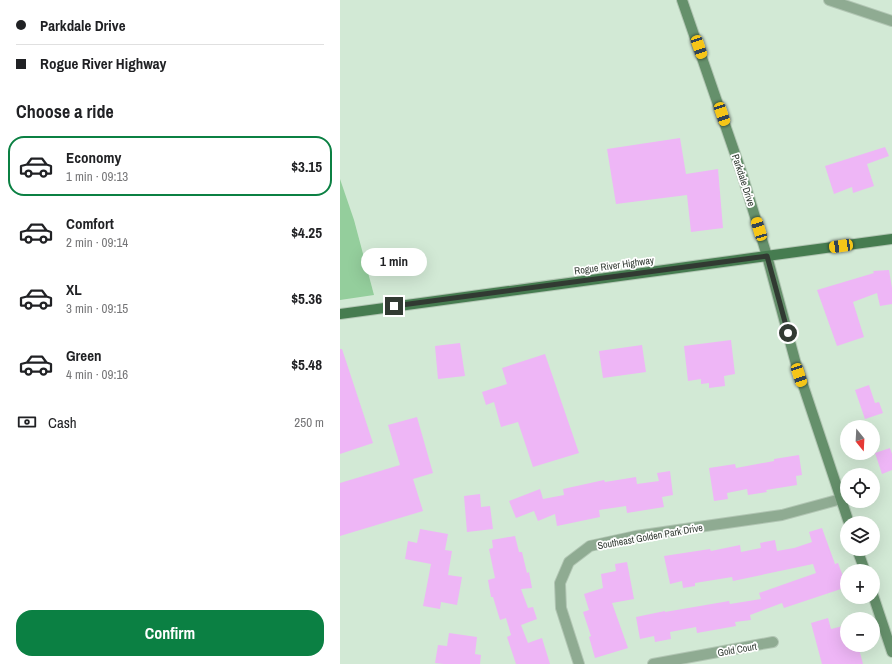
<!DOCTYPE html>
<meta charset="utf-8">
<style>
body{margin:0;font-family:"Archivo Narrow",sans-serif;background:#f2f2f2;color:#202124;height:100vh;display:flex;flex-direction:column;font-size:15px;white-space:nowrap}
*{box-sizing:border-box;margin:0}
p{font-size:13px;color:#757577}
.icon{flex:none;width:22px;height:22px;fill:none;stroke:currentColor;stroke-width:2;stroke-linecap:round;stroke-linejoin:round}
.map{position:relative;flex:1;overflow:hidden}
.panel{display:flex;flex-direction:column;background:#fff;width:340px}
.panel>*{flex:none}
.guide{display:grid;align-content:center;height:88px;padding:0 16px;background:#fff}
.needle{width:26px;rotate:162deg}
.controls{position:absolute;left:500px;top:420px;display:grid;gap:8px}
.controls a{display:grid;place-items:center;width:40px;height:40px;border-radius:50%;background:#fff;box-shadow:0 4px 16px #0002;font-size:20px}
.end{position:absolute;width:18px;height:18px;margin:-9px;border:5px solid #313a32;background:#fff;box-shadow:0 0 0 2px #fff}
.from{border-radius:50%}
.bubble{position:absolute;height:28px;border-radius:14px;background:#fff;box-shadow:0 4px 16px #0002;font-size:13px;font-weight:800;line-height:28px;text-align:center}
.car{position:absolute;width:12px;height:24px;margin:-12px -6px;border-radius:5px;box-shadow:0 0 3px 1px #0007;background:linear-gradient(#f5c518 24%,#345 0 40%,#f5c518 0 76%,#345 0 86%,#f5c518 0)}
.guide b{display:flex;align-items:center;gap:14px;height:38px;font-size:15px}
.guide b+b{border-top:1px solid #e0e0e0}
.guide i{width:10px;height:10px;background:#202124}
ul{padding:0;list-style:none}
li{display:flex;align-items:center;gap:12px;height:60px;margin:0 8px 6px;padding:0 8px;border:2px solid transparent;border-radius:16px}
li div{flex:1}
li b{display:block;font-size:15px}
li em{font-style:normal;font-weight:800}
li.on{border-color:#0b8043}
li>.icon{width:36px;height:36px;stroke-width:1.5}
h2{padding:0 16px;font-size:18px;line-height:48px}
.pay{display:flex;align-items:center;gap:10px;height:44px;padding:0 16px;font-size:15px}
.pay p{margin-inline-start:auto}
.primary-button{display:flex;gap:8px;margin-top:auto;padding:8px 16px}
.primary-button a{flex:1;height:46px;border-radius:16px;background:#0b8043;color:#fff;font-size:16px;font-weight:800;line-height:46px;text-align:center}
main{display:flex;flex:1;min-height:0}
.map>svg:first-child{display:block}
</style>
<main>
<section class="panel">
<div class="guide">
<b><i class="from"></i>Parkdale Drive</b>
<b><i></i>Rogue River Highway</b>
</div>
<h2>Choose a ride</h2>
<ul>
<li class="on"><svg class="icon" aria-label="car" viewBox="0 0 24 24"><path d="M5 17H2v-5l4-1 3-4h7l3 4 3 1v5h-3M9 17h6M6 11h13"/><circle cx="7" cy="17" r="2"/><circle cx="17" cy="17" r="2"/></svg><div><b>Economy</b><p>1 min · 09:13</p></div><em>$3.15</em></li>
<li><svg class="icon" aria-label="car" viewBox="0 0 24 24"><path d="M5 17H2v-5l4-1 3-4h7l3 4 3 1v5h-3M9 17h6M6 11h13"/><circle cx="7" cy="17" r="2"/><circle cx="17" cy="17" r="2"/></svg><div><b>Comfort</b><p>2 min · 09:14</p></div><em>$4.25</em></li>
<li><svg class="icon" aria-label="car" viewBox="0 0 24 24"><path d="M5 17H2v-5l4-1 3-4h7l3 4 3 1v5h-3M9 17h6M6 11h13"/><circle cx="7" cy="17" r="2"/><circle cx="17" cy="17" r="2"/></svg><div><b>XL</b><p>3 min · 09:15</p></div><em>$5.36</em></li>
<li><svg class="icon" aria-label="car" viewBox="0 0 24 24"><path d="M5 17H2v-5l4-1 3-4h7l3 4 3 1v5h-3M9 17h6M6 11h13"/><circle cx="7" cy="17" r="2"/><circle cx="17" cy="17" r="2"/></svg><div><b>Green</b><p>4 min · 09:16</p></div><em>$5.48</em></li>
</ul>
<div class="pay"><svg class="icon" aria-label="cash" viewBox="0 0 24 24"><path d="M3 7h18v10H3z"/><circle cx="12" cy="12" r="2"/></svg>Cash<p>250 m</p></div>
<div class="primary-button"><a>Confirm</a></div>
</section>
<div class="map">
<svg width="552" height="664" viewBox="0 0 552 664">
<rect width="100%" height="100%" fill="#d2e9d5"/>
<!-- green -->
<polygon fill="#94ce9c" points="0,179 14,220 34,295 0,300"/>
<!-- building -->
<g fill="#eeb6f6">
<polygon points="340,138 346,174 378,169 383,228 351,232 347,195 276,204 267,149"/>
<polygon points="545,147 549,156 527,164 534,186 513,193 512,187 494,194 485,166"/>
<polygon points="549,270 552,288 552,304 540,306 537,293 513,302 524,337 497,346 477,290 534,273 533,271"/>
<polygon points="391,340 395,374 384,376 385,386 369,388 369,383 361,384 361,379 348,381 344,346"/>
<polygon points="120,343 125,376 98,379 95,346"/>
<polygon points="302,345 306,372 263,378 259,351"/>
<polygon points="0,349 2,349 33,443 0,454"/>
<polygon points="205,354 239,453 193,467 178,422 161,427 154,402 146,405 142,392 167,384 162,368"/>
<polygon points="529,385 535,403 539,402 543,413 525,419 515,390"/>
<polygon points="77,417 93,473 73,479 83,511 0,536 0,483 60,465 48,425"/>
<polygon points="550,448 552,454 552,470 542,474 535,453"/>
<polygon points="459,455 462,475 456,476 457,485 426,490 427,492 408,495 407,489 387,493 388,499 374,501 369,468 395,464 396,468 434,461 434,459"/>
<polygon points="330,471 333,495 322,497 324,507 287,513 286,506 259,510 260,517 217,526 215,514 198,521 194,511 176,518 169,501 200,489 203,499 224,495 223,489 264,480 265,482 296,477 297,484 319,481 317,473"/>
<polygon points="140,494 141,507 150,506 153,529 127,532 124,496"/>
<polygon points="482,528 495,564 498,563 507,587 444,608 442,603 410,615 411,620 395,622 396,626 357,633 356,627 330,632 331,639 315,642 314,636 300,639 296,617 325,611 325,612 389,601 390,604 421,599 419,593 476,573 473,564 393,581 392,577 355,583 355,586 343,588 342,581 330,584 324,556 370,549 371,551 400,545 401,552 421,548 420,543 435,540 437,551 454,548 472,542 469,532"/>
<polygon points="80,529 108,534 105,550 112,551 108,575 122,577 117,605 101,602 100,609 83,606 91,564 65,559 68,541 77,543"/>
<polygon points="175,536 179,552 182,552 187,573 189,572 192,588 181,589 188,608 193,607 197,619 181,625 188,643 202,638 210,664 176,664 167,637 171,635 166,618 160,620 153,597 151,597 148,580 155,578 149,549 153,548 152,540"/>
<polygon points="287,562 294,599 272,603 288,648 255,658 249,637 251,636 243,612 249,610 244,594 263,588 261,574 276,571 275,564"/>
<polygon points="488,618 491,629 507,625 507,645 518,645 523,664 482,664 471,623"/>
<polygon points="109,633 137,637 135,654 141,655 140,664 104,664 95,663 98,645 107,646"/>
</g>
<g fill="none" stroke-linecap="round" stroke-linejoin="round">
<!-- minor casing -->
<g stroke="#b2c6b4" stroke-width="12">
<g id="minor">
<polyline points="239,664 221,608 220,583 229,562 250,546 296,536 442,515 501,499"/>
<polyline points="313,664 433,642"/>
</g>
</g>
<!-- tertiary casing -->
<g stroke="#b2c6b4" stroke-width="12">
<polyline id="tertiary" points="489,0 552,21"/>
</g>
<!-- secondary casing -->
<g stroke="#b2c6b4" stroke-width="12">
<g id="secondary">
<polyline points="342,0 402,174 427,256 456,364 509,523"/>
<polyline points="517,549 525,571"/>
<polyline points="533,595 552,652"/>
</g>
</g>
<!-- primary casing -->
<g stroke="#b2c6b4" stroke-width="12">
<polyline id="primary" points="0,314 552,239"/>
</g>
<!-- minor -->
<use href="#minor" stroke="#8fab92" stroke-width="10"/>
<!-- tertiary -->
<use href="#tertiary" stroke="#8fab92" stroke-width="10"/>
<!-- secondary -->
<use href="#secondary" stroke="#65906b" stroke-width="10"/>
<!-- primary -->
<use href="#primary" stroke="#467c50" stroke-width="10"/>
</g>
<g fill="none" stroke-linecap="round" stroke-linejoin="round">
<!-- route -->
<polyline stroke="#313a32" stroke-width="5" points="54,306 427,256 448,333"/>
</g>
<g text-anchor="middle" stroke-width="3.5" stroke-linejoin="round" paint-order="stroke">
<!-- street labels -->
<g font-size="10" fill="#313a32" stroke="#fff">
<text transform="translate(404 180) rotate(72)" y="4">Parkdale Drive</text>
<text transform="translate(274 265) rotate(-8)" y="4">Rogue River Highway</text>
<text transform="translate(310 536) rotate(-10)" y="4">Southeast Golden Park Drive</text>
<text transform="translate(397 649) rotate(-10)" y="4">Gold Court</text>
</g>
</g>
</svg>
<div class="controls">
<a><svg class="needle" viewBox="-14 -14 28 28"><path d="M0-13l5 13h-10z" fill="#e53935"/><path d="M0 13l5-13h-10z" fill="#757577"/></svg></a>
<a><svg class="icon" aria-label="locate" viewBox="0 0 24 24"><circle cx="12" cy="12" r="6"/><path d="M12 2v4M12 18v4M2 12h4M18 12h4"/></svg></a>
<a><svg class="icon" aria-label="layers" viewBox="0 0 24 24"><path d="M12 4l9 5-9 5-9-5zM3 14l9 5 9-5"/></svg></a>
<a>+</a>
<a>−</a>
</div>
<i class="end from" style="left:448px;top:333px"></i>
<i class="end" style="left:54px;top:306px"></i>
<div class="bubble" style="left:21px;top:248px;width:66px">1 min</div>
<i class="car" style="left:359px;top:47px;rotate:161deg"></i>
<i class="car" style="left:382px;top:114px;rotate:161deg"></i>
<i class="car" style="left:419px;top:229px;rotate:343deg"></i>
<i class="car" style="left:501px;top:246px;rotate:262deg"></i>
<i class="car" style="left:459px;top:375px;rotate:162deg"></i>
</div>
</main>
